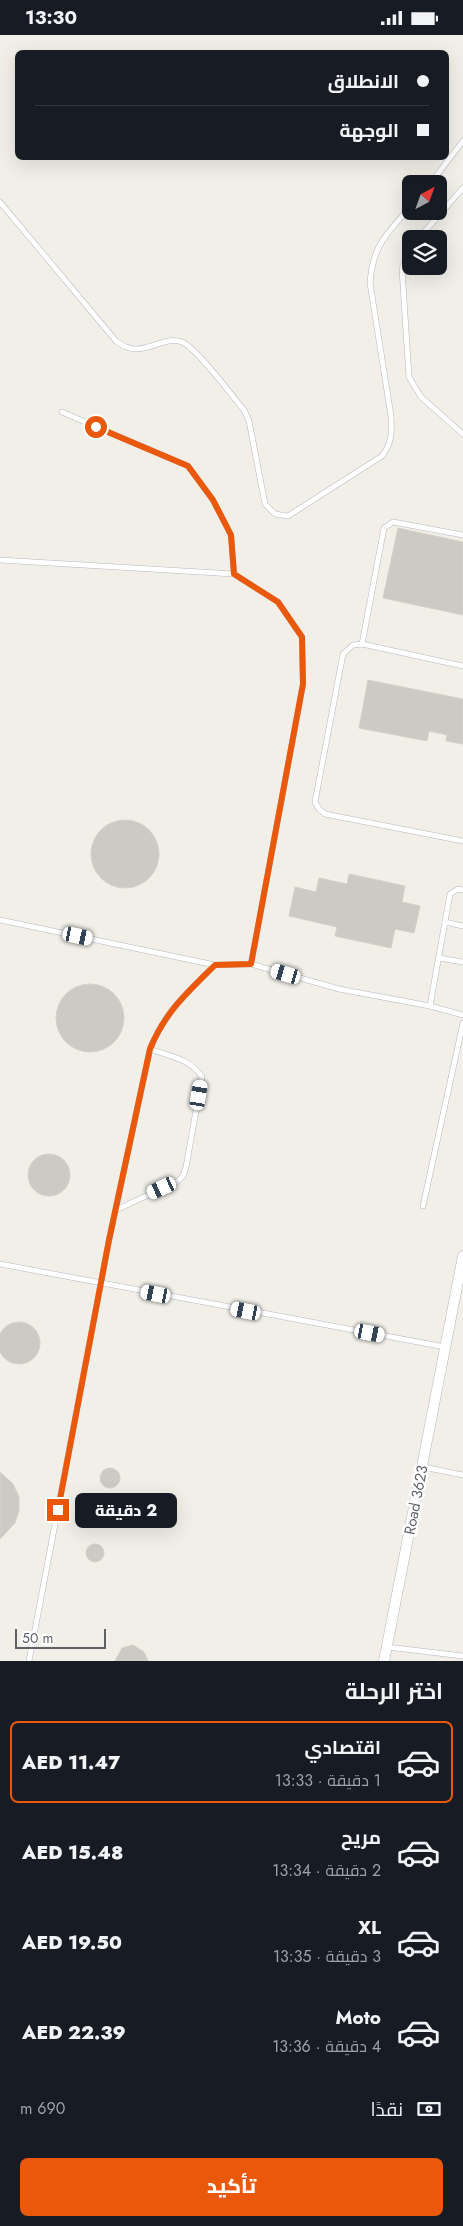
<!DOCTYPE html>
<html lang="ar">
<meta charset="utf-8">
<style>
body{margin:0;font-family:Jost,Cairo,sans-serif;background:#20242c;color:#f1f3f6;direction:rtl;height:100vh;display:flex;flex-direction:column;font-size:19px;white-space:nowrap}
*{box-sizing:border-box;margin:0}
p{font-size:16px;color:#9ea1a6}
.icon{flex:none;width:28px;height:28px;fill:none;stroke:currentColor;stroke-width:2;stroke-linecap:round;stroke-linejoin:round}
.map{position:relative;height:1626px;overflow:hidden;direction:ltr}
.side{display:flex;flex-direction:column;background:#171b24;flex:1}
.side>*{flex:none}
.top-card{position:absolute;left:15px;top:15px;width:434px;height:110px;border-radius:8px;box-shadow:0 5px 20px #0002;direction:rtl;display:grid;align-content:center;height:110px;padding:0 20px;background:#171b24}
.needle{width:32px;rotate:41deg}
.tools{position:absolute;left:402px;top:140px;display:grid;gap:10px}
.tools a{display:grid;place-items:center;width:45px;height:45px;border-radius:8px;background:#171b24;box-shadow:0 5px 20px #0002;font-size:25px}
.scale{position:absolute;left:15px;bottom:12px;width:91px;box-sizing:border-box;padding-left:5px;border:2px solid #5f6368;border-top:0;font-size:14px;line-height:18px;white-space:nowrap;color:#5f6368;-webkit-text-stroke:4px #fff;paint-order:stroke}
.end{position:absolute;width:22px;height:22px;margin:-11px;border:6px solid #ea580c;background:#fff;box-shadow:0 0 0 2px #fff}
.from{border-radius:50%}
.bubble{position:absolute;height:35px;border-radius:8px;background:#171b24;box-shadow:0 5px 20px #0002;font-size:16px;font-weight:800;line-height:35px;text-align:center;direction:rtl}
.car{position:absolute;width:15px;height:30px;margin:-15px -8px;border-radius:6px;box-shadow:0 0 4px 1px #0007;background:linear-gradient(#fff 24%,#345 0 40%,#fff 0 76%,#345 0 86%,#fff 0)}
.top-card b{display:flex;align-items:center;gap:18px;height:48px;font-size:19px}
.top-card b+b{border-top:1px solid #363941}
.top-card i{width:12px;height:12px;background:#f1f3f6}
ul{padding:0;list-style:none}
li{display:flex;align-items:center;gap:15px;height:82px;margin:0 10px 8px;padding:0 10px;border:2px solid transparent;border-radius:8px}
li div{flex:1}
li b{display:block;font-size:19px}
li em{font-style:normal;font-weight:800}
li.selected{border-color:#ea580c}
li>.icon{width:45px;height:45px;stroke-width:1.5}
h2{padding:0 20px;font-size:22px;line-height:60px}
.pay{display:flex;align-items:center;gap:12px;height:55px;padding:0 20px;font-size:19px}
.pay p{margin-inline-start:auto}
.button{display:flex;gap:10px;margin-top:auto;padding:10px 20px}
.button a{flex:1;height:58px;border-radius:8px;background:#ea580c;color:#fff;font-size:20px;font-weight:800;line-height:58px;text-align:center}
.status{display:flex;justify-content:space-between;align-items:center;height:35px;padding:0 25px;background:#171b24;direction:ltr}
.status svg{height:14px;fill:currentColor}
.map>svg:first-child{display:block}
</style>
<div class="status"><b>13:30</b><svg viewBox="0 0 49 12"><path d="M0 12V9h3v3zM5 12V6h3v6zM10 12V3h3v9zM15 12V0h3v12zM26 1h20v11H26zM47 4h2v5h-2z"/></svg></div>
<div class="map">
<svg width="463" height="1626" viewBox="0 0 463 1626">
<rect width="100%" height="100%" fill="#f1efe8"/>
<!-- building -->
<g fill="#cccac5" stroke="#d6d1c6">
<polygon points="398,493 463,507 463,580 383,563"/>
<polygon points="368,645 463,664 463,709 446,706 447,700 429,696 427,706 359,693"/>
<circle cx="125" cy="819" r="34"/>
<polygon points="349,839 405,851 402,867 420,871 414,898 395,894 391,913 335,901 337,892 289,881 295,852 316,857 319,843 347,849"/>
<circle cx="90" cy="983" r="34"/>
<circle cx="49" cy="1140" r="21"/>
<circle cx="19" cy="1308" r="21"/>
<circle cx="110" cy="1443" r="10"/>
<polygon points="0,1437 13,1449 19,1462 19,1475 15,1488 0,1504"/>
<circle cx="95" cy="1518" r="9"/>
<polygon points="133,1610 144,1617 148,1626 115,1626 122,1613"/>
</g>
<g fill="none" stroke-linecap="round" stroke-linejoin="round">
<!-- service casing -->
<g stroke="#b5b8bc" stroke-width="6">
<g id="service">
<polyline points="430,149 463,106"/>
<path d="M0,167l116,139c26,21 44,-7 66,1 15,6 50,54 62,68l5,11 16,83 10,10 13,2 94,-60c10,-13 10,-24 9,-40l-21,-133c3,-39 17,-49 41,-77"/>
<polyline points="418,204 463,153"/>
<polyline points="411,211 402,234 409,342 421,362 463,399"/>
<polyline points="62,377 188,431 213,465 231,500 234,539"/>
<polyline points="0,525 234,539 278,567 302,602 303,649 251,929"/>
<polyline points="362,609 384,493 393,487 463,500"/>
<polyline points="463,631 362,609 353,610 343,619 315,767 319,774 325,779 463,806"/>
<polyline points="0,885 215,930"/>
<polyline points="445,887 463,891"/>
<polyline points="439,923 463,927"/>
<polyline points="430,971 450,859 458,854 463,855"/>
<polyline points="423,1171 463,988"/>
<path d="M116,1175l62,-29 5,-5 3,-9 16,-90c-11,-18 -33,-21 -52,-28"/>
<polyline points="0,1229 445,1312"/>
<polyline points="423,1432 463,1440"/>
<polyline points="387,1612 463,1621"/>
<path d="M29,1626l80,-421 41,-191c15,-38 37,-56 65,-84l36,-1 88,25 91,17 33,9"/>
</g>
</g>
<!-- minor casing -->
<g stroke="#b5b8bc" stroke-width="11">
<polyline id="minor" points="384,1626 463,1221"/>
</g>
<!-- service -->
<use href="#service" stroke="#fff" stroke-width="5"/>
<!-- minor -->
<use href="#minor" stroke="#fff" stroke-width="10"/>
</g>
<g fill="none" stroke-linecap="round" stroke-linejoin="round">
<!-- route -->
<path stroke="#ea580c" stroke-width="6" d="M58,1475l51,-270 41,-191c15,-37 37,-56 65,-84l36,-1 52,-280 -1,-47 -24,-35 -44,-28 -3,-39 -18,-35 -25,-34 -92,-39"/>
</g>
<g text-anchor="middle" stroke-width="5" stroke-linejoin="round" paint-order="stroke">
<!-- street labels -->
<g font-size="15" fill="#5f6368" stroke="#fff">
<text transform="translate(416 1465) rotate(-79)" y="5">Road 3623</text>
</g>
</g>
</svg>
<div class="tools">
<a><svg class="needle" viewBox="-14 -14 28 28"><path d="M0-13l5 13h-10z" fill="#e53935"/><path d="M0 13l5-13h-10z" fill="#9ea1a6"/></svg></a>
<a><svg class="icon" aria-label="layers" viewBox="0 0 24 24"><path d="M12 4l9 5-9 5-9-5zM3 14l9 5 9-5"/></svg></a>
</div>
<div class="scale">50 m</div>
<i class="end from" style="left:96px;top:392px"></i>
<i class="end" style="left:58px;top:1475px"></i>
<div class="bubble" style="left:75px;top:1458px;width:102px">2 دقيقة</div>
<i class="car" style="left:78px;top:901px;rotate:102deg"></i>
<i class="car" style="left:286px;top:939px;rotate:286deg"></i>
<i class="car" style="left:199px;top:1060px;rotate:10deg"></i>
<i class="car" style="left:162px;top:1153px;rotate:245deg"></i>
<i class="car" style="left:156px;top:1259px;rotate:281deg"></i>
<i class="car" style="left:246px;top:1276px;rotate:281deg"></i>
<i class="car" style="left:370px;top:1298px;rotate:101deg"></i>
<div class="top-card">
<b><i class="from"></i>الانطلاق</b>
<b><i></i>الوجهة</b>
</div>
</div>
<section class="side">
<h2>اختر الرحلة</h2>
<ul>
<li class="selected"><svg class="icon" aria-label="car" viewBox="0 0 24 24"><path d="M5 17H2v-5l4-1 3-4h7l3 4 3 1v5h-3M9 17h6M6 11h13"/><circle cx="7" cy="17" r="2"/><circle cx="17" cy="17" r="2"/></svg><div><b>اقتصادي</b><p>1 دقيقة · 13:33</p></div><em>AED 11.47</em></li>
<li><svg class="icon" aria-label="car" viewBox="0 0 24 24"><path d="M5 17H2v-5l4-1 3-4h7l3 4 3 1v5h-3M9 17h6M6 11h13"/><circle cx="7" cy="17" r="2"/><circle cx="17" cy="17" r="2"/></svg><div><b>مريح</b><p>2 دقيقة · 13:34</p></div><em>AED 15.48</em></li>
<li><svg class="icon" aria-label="car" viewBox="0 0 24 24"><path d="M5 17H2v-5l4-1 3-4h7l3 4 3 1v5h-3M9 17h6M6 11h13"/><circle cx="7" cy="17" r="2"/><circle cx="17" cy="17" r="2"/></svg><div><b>XL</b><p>3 دقيقة · 13:35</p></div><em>AED 19.50</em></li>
<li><svg class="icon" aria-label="car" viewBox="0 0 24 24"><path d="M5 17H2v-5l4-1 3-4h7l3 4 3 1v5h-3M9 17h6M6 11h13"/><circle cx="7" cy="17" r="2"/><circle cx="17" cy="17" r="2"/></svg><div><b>Moto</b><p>4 دقيقة · 13:36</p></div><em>AED 22.39</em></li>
</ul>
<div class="pay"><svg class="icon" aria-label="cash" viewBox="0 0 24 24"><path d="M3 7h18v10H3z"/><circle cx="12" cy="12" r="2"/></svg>نقدًا<p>690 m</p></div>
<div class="button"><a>تأكيد</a></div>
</section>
